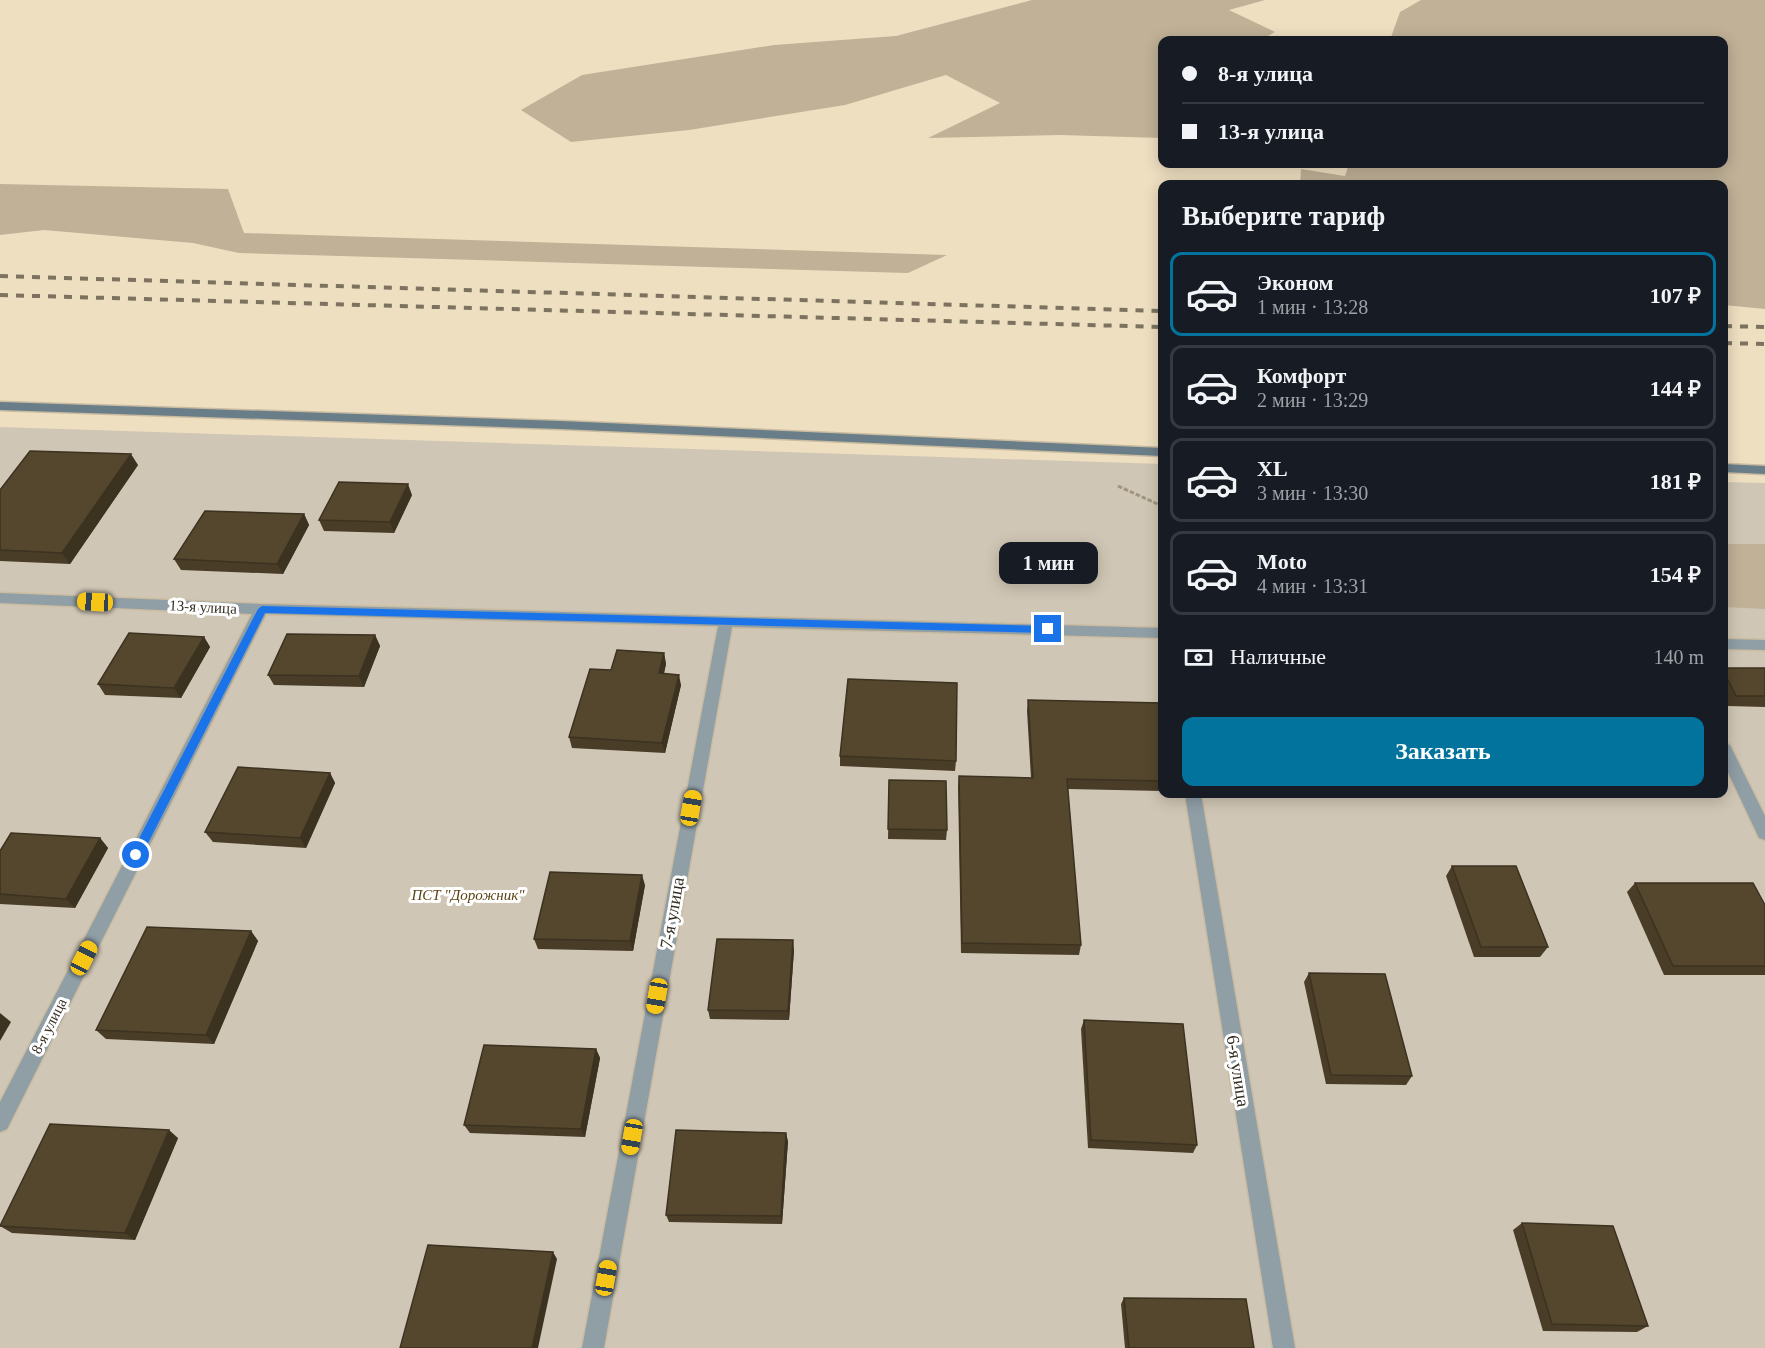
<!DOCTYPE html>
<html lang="ru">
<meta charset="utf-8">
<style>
body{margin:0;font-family:"Times New Roman",serif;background:#242831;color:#f1f3f6;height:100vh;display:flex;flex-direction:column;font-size:22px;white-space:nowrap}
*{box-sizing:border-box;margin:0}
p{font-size:20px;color:#9ea1a6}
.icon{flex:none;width:33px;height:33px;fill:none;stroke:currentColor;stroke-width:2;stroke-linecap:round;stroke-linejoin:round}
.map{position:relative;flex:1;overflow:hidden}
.side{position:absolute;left:1158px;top:180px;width:570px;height:618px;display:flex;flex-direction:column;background:#171b24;border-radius:12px;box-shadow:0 3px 15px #0003}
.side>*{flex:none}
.hud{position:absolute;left:1158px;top:36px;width:570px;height:132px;border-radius:12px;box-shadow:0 3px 15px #0003;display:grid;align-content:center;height:132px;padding:0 24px;background:#171b24}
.end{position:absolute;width:27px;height:27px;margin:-14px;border:8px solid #1a73e8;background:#fff;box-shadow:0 0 0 3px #fff}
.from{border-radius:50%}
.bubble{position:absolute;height:42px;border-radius:12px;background:#171b24;box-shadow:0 3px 15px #0003;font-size:20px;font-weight:600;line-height:42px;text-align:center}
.car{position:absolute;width:18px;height:36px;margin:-18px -9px;border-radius:8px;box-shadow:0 0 4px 2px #0007;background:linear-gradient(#f5c518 24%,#345 0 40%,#f5c518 0 76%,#345 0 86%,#f5c518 0)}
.hud b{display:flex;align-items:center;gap:21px;height:57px;font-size:22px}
.hud b+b{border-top:2px solid #363941}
.hud i{width:15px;height:15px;background:#f1f3f6}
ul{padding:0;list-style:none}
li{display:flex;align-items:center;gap:18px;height:84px;margin:0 12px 9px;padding:0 12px;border:3px solid #363941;border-radius:12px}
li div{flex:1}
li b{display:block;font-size:22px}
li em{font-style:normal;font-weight:600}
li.selected{border-color:#02739d}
li>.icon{width:54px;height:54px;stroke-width:1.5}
h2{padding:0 24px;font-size:27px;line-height:72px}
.pay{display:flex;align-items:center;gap:15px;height:66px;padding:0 24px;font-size:22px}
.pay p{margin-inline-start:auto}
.primary-button{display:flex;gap:12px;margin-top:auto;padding:12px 24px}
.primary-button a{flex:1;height:69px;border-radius:12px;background:#02739d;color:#fff;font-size:24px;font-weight:600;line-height:69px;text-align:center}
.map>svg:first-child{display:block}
</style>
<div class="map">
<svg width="1765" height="1348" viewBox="0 0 1765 1348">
<rect width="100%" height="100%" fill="#efdfc1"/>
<!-- green -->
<polygon fill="#d0c6b5" points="0,427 1162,464 1162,794 1724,794 1724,482 1765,483 1765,1348 0,1348"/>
<!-- forest -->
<g fill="#c0b197">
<polygon points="1032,0 1265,0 1229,10 1275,32 1261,40 1162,40 1162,138 1060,135 928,138 1000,103 946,75 845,105 689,130 571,142 521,110 582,75 774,45 896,36"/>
<polygon points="1421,0 1765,0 1765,309 1724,305 1724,184 1300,184 1301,169 1345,176 1349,164 1724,164 1724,40 1390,40 1400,12"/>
<polygon points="0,184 228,189 244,233 947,255 908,273 239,253 193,243 44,230 0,235"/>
<polygon points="1724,544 1765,544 1765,609 1724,607"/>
</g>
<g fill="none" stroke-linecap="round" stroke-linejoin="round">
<!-- street casing -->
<g stroke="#cabca1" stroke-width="3">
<g id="street">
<polygon points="0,593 262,604 1162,628 1162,638 732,627 604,1348 582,1348 718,626 266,614 7,1129 0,1132 0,1102 252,614 0,603"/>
<polygon points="1724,639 1765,640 1765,650 1724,649"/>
<polygon points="1724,743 1730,745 1765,816 1765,840 1759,838 1724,764"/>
<polygon points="1185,794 1201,794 1295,1348 1273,1348"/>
</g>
</g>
<!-- secondary casing -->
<g stroke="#cabca1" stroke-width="3">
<g id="secondary">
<polygon points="0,402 561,421 1162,448 1162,456 561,429 0,410"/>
<polygon points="1724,464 1765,466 1765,474 1724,472"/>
</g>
</g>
<!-- path -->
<polyline stroke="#a1957f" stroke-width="3" stroke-dasharray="4.5 2" stroke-linecap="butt" points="1118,486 1162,506"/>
<!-- street -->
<use href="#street" fill="#909ea6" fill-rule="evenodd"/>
<!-- secondary -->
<use href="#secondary" fill="#6a7e89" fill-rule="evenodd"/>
<!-- rail -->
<g stroke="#7c725f" stroke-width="4" stroke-dasharray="8 8" stroke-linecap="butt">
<polyline points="0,276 1162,311"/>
<polyline points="0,295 1162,327"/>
<polyline points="1724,326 1765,327"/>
<polyline points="1724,343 1765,344"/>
</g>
</g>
<!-- wall -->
<g fill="#493d28">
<polygon points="138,465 70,564 0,561 0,490"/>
<polygon points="412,495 394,533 324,531 319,520"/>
<polygon points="304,514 309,525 283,574 181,570 174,559"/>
<polygon points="375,635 380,646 364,687 274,685 268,675"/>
<polygon points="204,637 210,647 181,698 105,695 98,684"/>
<polygon points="664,653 666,664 664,674 681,685 665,753 572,748 569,737 611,670"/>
<polygon points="1724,668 1765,668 1765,707 1728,706 1724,698"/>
<polygon points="1028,700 1162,703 1162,791 1068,789 1081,945 1079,955 961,953 958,786 959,776 1031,778 1027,711"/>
<polygon points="840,756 956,761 955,771 840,766"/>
<polygon points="330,773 335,783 306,848 213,842 205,832"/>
<polygon points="889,780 947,830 946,840 888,839"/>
<polygon points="100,838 108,848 75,908 0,904 0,851"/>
<polygon points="1452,866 1548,947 1540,957 1474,957 1446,876"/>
<polygon points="1635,883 1765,905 1765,975 1664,975 1627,892"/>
<polygon points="645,885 633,951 538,949 534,939"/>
<polygon points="251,931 258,941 214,1044 106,1039 96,1030"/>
<polygon points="794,950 789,1020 710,1019 708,1010"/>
<polygon points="1309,973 1412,1076 1406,1085 1326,1084 1304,982"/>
<polygon points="1084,1020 1197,1145 1193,1153 1088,1148 1081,1029"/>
<polygon points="596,1049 600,1058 585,1137 470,1133 464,1125"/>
<polygon points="178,1138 135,1240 12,1233 0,1226"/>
<polygon points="788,1141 782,1224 669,1222 666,1215"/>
<polygon points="1522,1223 1648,1326 1637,1332 1543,1331 1513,1230"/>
<polygon points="1124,1298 1254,1348 1125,1348 1121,1304"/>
</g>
<!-- shaded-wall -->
<g fill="#3c3220">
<polygon points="131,454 138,465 70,564 62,553"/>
<polygon points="408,484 412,495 394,533 390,522"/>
<polygon points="304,514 309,525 283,574 277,564"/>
<polygon points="375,635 380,646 364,687 359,676"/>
<polygon points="204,637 210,647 181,698 174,688"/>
<polygon points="664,653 666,664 661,684 659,673"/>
<polygon points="679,675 681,685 665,753 662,743"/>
<polygon points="330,773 335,783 306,848 300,838"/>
<polygon points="100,838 108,848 75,908 66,899"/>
<polygon points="642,875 645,885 633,951 630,941"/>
<polygon points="251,931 258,941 214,1044 206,1035"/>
<polygon points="793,940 794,950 789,1020 788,1011"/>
<polygon points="0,1013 11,1022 0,1041"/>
<polygon points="596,1049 600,1058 585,1137 581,1129"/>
<polygon points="169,1130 178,1138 135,1240 125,1233"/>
<polygon points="786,1133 788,1141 782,1224 781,1216"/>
<polygon points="553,1252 557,1259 538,1348 532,1348"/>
</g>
<!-- building -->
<g fill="#55472e" stroke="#3c3220" stroke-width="1.5">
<polygon points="30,451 131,454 62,553 0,550 0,490"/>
<polygon points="339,482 408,484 390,522 319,520"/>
<polygon points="205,511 304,514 277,564 174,559"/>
<polygon points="129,633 204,637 174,688 98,684"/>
<polygon points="287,634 375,635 359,676 268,675"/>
<polygon points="617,650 664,653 659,673 679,675 662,743 569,737 590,669 611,670"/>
<polygon points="1724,668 1765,668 1765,696 1736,696 1724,672"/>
<polygon points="848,679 957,683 956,761 840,756"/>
<polygon points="1028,700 1162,703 1162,781 1067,779 1081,945 962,943 959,776 1033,778"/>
<polygon points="238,767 330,773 300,838 205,832"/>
<polygon points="889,780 946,781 947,830 888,829"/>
<polygon points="11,833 100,838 66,899 0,894 0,851"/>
<polygon points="1452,866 1516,866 1548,947 1481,947"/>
<polygon points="550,872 642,875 630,941 534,939"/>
<polygon points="1635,883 1753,883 1765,905 1765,966 1673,966"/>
<polygon points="147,927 251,931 206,1035 96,1030"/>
<polygon points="717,939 793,940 788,1011 708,1010"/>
<polygon points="1309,973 1385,974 1412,1076 1331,1075"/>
<polygon points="1084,1020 1183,1024 1197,1145 1091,1140"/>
<polygon points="484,1045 596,1049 581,1129 464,1125"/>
<polygon points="50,1124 169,1130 125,1233 0,1226"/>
<polygon points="676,1130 786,1133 781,1216 666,1215"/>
<polygon points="1522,1223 1613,1226 1648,1326 1552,1324"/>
<polygon points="428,1245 553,1252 532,1348 400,1348"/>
<polygon points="1124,1298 1246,1299 1254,1348 1129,1348"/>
</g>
<!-- route -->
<polygon fill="#1a73e8" points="262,606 1048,626 1052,629 1048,633 265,613 140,859 132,859 132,852 258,609"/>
<g text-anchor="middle" stroke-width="6" stroke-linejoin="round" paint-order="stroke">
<!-- street labels -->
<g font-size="15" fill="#352e23" stroke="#fff">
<text transform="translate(203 607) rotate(3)" y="5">13-я улица</text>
<text transform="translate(49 1026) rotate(-63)" y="5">8-я улица</text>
</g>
<!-- park labels -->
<g font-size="15" font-style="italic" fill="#5b4414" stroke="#fff">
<text x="468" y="900">ПСТ "Дорожник"</text>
</g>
<!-- near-street labels -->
<g font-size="18" fill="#352e23" stroke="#fff">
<text transform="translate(672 913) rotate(-80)" y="6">7-я улица</text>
<text transform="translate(1238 1071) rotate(81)" y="6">6-я улица</text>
</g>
</g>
</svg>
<i class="end from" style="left:136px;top:855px"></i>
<i class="end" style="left:1048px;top:629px"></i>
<div class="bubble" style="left:999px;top:542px;width:99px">1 мин</div>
<i class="car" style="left:95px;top:602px;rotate:273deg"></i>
<i class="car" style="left:691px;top:808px;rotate:10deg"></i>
<i class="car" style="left:84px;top:958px;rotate:27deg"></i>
<i class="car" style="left:657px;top:996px;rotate:190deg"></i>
<i class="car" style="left:632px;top:1137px;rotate:190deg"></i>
<i class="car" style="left:606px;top:1278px;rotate:10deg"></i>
<div class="hud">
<b><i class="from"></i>8-я улица</b>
<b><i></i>13-я улица</b>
</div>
<section class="side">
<h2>Выберите тариф</h2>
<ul>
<li class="selected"><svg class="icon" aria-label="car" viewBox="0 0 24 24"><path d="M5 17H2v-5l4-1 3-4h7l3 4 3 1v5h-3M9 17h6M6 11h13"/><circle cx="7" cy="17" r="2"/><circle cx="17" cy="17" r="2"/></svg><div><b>Эконом</b><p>1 мин · 13:28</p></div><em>107 ₽</em></li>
<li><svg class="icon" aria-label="car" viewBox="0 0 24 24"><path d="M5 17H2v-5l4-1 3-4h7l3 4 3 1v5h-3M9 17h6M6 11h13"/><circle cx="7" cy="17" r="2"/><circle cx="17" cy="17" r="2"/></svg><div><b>Комфорт</b><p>2 мин · 13:29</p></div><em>144 ₽</em></li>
<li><svg class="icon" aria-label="car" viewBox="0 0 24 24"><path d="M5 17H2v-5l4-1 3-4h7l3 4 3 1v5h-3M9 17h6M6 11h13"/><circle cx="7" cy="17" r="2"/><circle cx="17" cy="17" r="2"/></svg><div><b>XL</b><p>3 мин · 13:30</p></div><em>181 ₽</em></li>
<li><svg class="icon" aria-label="car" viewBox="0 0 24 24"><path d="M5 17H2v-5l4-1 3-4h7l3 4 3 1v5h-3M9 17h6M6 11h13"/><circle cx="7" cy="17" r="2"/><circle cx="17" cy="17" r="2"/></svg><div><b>Moto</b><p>4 мин · 13:31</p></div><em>154 ₽</em></li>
</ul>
<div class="pay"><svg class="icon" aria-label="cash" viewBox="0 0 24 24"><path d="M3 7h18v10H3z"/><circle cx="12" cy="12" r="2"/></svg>Наличные<p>140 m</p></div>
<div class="primary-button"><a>Заказать</a></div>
</section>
</div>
